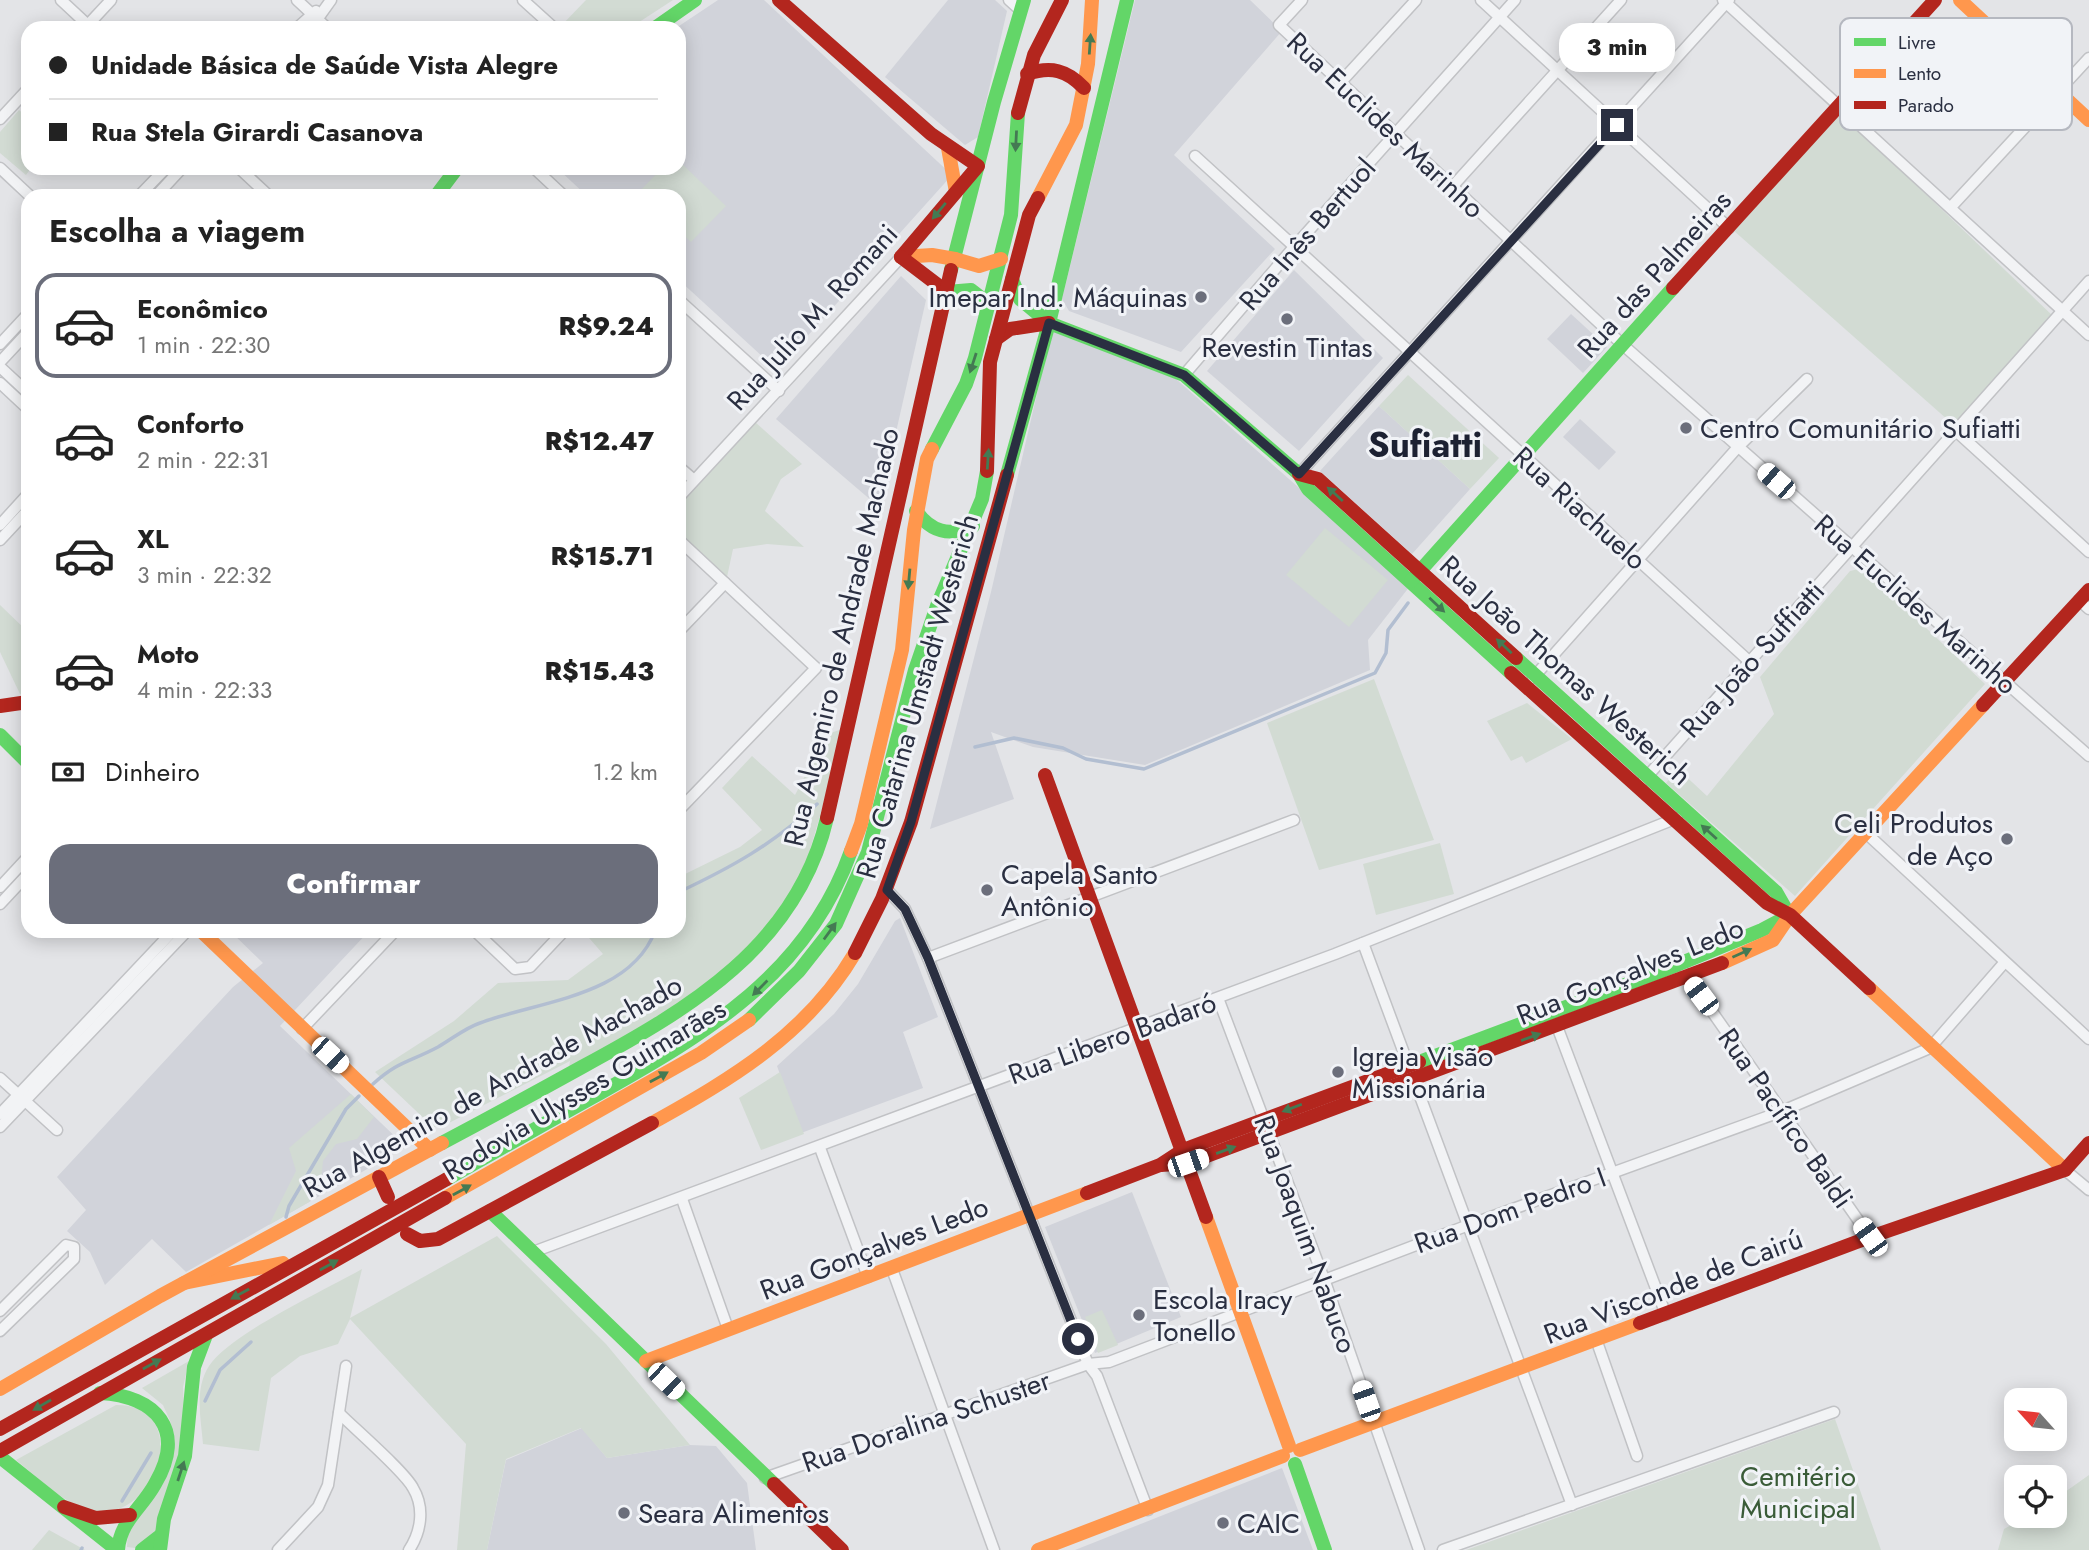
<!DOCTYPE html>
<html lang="pt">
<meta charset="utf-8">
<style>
body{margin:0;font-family:Jost,sans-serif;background:#f2f2f2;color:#222;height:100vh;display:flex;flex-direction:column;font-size:26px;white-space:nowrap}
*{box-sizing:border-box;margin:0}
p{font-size:23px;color:#767676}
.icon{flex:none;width:38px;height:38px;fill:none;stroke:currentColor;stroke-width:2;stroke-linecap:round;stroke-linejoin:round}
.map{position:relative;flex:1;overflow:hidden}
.sheet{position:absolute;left:21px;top:189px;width:665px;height:749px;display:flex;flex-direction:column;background:#fff;border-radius:21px;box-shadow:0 4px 18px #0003}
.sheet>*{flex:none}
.guide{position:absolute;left:21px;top:21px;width:665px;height:154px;border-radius:21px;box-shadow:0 4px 18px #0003;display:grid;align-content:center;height:154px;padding:0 28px;background:#fff}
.needle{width:46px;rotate:297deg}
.fabs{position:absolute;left:2004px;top:1388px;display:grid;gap:14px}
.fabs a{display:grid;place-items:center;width:63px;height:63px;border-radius:14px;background:#fff;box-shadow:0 4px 18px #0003;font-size:35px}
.end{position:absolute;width:32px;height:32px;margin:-16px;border:9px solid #2a2f41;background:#fff;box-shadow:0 0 0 4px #fff}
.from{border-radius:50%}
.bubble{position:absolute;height:49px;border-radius:21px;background:#fff;box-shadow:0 4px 18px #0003;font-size:23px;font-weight:800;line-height:49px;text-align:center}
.car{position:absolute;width:21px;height:42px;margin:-21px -10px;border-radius:9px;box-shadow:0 0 5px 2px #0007;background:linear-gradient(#fff 24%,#345 0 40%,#fff 0 76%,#345 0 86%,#fff 0)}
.guide b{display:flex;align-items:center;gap:24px;height:66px;font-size:26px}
.guide b+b{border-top:2px solid #e0e0e0}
.guide i{width:18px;height:18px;background:#222}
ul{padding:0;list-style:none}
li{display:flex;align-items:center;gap:21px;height:105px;margin:0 14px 10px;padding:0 14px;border:4px solid transparent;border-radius:21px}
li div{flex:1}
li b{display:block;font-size:26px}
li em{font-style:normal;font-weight:800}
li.active{border-color:#6b6e7b}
li>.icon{width:63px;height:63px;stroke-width:1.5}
h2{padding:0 28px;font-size:32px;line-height:84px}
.pay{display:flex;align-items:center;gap:18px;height:77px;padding:0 28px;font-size:26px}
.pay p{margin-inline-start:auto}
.action{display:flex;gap:14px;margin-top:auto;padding:14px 28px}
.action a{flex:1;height:80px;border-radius:21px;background:#6b6e7b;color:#fff;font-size:28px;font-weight:800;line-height:80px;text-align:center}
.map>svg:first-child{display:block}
</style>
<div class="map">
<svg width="2089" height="1550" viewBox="0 0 2089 1550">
<rect width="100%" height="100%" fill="#e3e4e7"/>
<!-- built -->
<g fill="#d1d3da">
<polygon points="718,0 764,0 952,175 777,370 679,280 679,196 587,196 557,168 679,168 679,28 676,28"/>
<polygon points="948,0 995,0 1007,11 978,137 965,145 885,77"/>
<polygon points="1135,0 1250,0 1282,31 1174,155 1275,249 1181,352 1069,311 1062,299"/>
<polygon points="1294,270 1383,358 1299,451 1207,371"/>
<polygon points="901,276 926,300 879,507 776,419"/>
<polygon points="1571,314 1607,347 1583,373 1547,339"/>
<polygon points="1052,329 1176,379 1410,586 1368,640 1370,670 1145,765 1033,747 991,732 1014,799 930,829 991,592"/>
<polygon points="1379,406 1470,489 1412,554 1320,471"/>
<polygon points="1580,419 1616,452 1599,470 1563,437"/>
<polygon points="900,918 938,1017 903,1032 923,1088 801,1133 777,1066 834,1014 858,984 895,921"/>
<polygon points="230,931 369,931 280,1026 406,1147 186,1272 152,1239 105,1285 90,1252 67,1231 86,1210 57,1177 233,987 263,963"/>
<polygon points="1132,1192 1181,1317 1095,1353 1045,1227"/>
<polygon points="582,1428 607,1458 690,1445 716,1446 747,1483 756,1550 487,1550 506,1460"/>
<polygon points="1282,1468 1313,1550 1075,1550"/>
</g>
<!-- green -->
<g fill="#d2dbd3">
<polygon points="586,0 673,0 630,28 563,28 561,26"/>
<polygon points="19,110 28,118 28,168 31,168 26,175 0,153 0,132"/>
<polygon points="1838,110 2054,317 1957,428 1733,230"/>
<polygon points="679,161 726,206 691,242 679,231 679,196 643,196 639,192 662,168 679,168"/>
<polygon points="1408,375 1499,458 1470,489 1379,406"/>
<polygon points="755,422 802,464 781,479 765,511 804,547 767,544 733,549 727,577 679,534 679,506"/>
<polygon points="1325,528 1388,580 1349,627 1286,575"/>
<polygon points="1863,568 1985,684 1795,896 1666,783 1678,769 1707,796 1774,714 1760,677 1850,571"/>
<polygon points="0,605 28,632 28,694 20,694 0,652"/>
<polygon points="1374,679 1434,840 1319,870 1267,723"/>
<polygon points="1527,703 1572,739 1526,763 1522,756 1511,761 1487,721"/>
<polygon points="846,728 804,870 790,899 711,989 568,1074 570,1061 441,1127 433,1127 375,1072 454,1021 498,983 568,980 603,954 583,931 679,931 679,877 740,847 762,830 722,788 752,756 795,795 827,734"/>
<polygon points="1440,843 1454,894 1376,915 1363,864"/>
<polygon points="780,1072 804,1134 761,1150 739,1098"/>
<polygon points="351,1094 374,1117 357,1139 336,1144 323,1161 321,1180 309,1202 269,1225 296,1171 289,1148"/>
<path d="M497,1236l109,108 84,101 -83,13 -26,-30 -75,31 -19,91h-30l9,-106 -116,-125 -12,25 -38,12 -29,22 -12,73 -56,-7c-2,-25 -9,-55 6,-78 21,-32 116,-76 153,-97l-12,49z"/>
<polygon points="1102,1310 1118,1345 1098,1353 1085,1317"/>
<polygon points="189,1361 183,1387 185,1439 157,1530 135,1548 127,1547 128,1525 137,1514 171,1423 163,1405 142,1388"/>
<path d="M116,1405c82,-1 39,131 -34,103 -24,-10 -46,-32 -66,-48z"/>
<polygon points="1835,1419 1881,1550 1466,1550"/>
<polygon points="2089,1475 2089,1550 1998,1550 2004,1529 2028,1516 2054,1516 2055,1499"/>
<polygon points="49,1530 85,1550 32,1550"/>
</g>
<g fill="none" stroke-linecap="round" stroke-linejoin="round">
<!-- stream -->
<g stroke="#b2bed1" stroke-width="3.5">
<polyline points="975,747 1014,738 1063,748 1086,759 1144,769 1375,673 1386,653 1388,630 1408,603"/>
<path d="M679,892c55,-26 92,-47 138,-88"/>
<path d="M373,1084c25,-23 37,-22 65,-37 14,-8 27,-19 42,-24 58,-22 150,-26 175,-92"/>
<polyline points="286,1217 289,1206 346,1109 359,1096"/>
<polyline points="205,1401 220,1370 251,1342"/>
<polyline points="122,1501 151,1453"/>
<polyline points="81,1550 82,1548"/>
</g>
<!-- street casing -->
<g stroke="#c1c2c5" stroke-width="13">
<g id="street">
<polyline points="61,0 91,28"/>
<polyline points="297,0 327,28"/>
<polyline points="523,0 554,28"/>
<polyline points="1009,0 1020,10"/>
<polyline points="1302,0 1279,25 1623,345 2089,756"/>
<polyline points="1481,0 1729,228"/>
<polyline points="1723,0 2089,335"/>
<polyline points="85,28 111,0"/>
<polyline points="297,28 316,11"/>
<polyline points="311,28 331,0"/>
<polyline points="1340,83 1416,0"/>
<polyline points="0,119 28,89"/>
<polyline points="1195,156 1750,662"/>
<polyline points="0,168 30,196"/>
<polyline points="239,168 269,196"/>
<polyline points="534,168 564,196"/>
<polyline points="1452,187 1621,0"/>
<polyline points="139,196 166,168"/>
<polyline points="156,196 182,168"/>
<polyline points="1951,207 2089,58"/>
<polyline points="679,300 779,391"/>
<polyline points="0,344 28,314"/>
<polyline points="0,362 28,332"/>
<polyline points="0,367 28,393"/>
<polyline points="1184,375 1294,247 1515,0"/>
<polyline points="0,383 28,409"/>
<polyline points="1957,432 2089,552"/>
<polyline points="679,467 694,480"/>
<polyline points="1299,474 1729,0"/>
<polyline points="679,497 901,257"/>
<polyline points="0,525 28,494"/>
<polyline points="0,540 28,510"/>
<polyline points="679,540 816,668 679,810"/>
<polyline points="2079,600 2089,609"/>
<polyline points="679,631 725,583"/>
<polyline points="1533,678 1738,447 1807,379"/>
<polyline points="1644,780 2089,281"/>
<polyline points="1866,833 2089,1039"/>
<polyline points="0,887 28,857"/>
<polyline points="887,890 905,909 928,958 1088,1364 1097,1376 1148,1510"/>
<polyline points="0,904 28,874"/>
<polyline points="475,931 515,969 530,967 564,931"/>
<polyline points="1363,943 1572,1505"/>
<polyline points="928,958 1294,820"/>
<polyline points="1685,973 1870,1237"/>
<polyline points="1218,998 1324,1279 1419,1550"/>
<polyline points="1555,1021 1666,1315"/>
<polyline points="302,1029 395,931"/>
<polyline points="0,1078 57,1130"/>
<polyline points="0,1114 173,931"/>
<polyline points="0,1127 187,931"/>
<polyline points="820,1148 868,1277"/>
<polyline points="2065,1170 2089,1190"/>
<polyline points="682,1199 728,1329"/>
<polyline points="533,1252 1335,954 1677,818"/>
<polyline points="892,1269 994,1550"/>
<polyline points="0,1311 66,1245 74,1247 74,1259 0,1331"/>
<polyline points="1597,1342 1637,1456"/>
<path d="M339,1413c16,16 66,59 74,75 12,20 8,44 -4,62"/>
<polyline points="765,1478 1088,1364 1109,1362 1466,1226 1780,1112 1930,1048 2004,963"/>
<polyline points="278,1550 318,1507 328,1485 346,1366"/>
<polyline points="1443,1550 1834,1412"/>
</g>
</g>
<!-- street -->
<use href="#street" stroke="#f2f3f5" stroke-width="10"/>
<!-- fast -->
<g stroke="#63d668" stroke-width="14">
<polyline points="655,28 695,0"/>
<polyline points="436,196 457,168"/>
<polyline points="951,270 994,102 1024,0"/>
<polyline points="1012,279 1020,299 1049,323"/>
<polyline points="947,292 971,290 989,304"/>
<polyline points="1049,323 1184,375 1299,474 1308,489 1511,673"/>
<polyline points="932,449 966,384 975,358 1011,215 1018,113"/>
<polyline points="1007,475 1049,323 1127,0"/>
<path d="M916,511c15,21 33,26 57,15"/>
<polyline points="1411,581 1673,288"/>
<polyline points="1516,658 1776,892 1788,913"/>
<polyline points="0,735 28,763"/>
<polyline points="749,1020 799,971 836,924 868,852 915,670 937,606 982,499 987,471"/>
<polyline points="1419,1062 1657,973 1762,930 1790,915"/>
<path d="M442,1143c47,-25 93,-50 140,-76 107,-58 215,-121 245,-249"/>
<path d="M447,1179c51,-29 102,-58 153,-86 107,-60 208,-120 251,-242"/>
<polyline points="490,1211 774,1484"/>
<path d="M100,1393c56,3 87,37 55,91 -13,24 -35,37 -37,66"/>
<polyline points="0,1457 117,1550"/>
<polyline points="1295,1464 1325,1550"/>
<polyline points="142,1550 160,1536"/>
<polyline points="160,1550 164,1519 185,1456 194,1367 206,1335"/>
</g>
<!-- slow -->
<g stroke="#ff974d" stroke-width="14">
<polyline points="1960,0 2089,120"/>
<polyline points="948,148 956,192"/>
<polyline points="1038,198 1076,125 1088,64 1092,0"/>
<polyline points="901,257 932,255 955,259"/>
<polyline points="955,259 979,266 1001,259"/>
<polyline points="851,851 861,824 902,650 914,530 927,459 932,449"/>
<polyline points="201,931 430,1150"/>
<polyline points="1722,963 1773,940 1790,915 1983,705"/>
<polyline points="1869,988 2065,1170"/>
<path d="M652,1123c81,-45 155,-89 203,-170"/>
<polyline points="445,1198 701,1053 749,1020"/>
<polyline points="1206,1217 1289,1446"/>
<polyline points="184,1283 283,1263"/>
<polyline points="646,1361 1087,1193"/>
<polyline points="0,1389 160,1296 442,1143"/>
<polyline points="1300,1450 1640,1323"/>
<polyline points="1038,1550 1283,1456"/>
</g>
<!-- jam -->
<g stroke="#b3261e" stroke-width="14">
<polyline points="779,0 931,134 978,166 901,257"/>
<path d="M1027,74c24,-8 40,-4 57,14"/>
<polyline points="1018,113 1034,55 1062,0"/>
<polyline points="901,257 947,292"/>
<polyline points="1673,288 1935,0"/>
<polyline points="996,339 1010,329 1049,323"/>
<polyline points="987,471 990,362 1029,215 1038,198"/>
<polyline points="1299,474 1318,479 1516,658"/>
<polyline points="1511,673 1767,903 1790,915 1869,988"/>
<polyline points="1983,705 2089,590"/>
<polyline points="0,706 28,702"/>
<polyline points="1045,775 1206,1217"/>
<polyline points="827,818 951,270"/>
<polyline points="855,953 882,899 911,822 1007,475"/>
<polyline points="1161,1165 1188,1163 1722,963"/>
<polyline points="379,1177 388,1197"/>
<polyline points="1087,1193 1160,1165 1183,1150 1419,1062"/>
<polyline points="407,1234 420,1241 438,1239 652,1123"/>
<polyline points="1640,1323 1870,1237 2065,1170 2089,1143"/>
<polyline points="0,1429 447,1179"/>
<polyline points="0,1451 445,1198"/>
<polyline points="774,1484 842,1550"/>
<polyline points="64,1507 96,1518 130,1515"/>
</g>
</g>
<!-- one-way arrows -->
<defs><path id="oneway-solid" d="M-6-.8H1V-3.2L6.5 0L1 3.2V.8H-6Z" transform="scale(1.75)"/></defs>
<g fill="#447a53">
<use href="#oneway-solid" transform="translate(1090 44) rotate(-86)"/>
<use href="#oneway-solid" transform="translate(1016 141) rotate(93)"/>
<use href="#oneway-solid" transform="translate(939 211) rotate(130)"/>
<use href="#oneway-solid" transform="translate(973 363) rotate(108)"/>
<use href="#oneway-solid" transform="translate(988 459) rotate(-86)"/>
<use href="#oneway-solid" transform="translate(1335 494) rotate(-138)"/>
<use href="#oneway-solid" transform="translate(909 579) rotate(95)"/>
<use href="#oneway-solid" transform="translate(1437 605) rotate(43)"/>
<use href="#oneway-solid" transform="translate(1504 646) rotate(-137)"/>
<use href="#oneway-solid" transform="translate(1709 832) rotate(-138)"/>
<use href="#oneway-solid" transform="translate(830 931) rotate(-54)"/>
<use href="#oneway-solid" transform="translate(1742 953) rotate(-24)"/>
<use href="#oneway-solid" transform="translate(760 988) rotate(135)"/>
<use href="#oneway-solid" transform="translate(1531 1037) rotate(-20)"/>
<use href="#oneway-solid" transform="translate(659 1077) rotate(-29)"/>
<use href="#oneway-solid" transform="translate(1292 1108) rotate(159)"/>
<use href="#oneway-solid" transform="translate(1226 1150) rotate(-20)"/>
<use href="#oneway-solid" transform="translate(462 1190) rotate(-29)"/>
<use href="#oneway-solid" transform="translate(329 1265) rotate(-29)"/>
<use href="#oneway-solid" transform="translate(240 1294) rotate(151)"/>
<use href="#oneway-solid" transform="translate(152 1364) rotate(-29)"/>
<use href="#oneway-solid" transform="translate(42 1405) rotate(150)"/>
<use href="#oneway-solid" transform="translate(181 1471) rotate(-72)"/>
</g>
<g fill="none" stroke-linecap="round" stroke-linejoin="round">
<!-- route -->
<polyline stroke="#2a2f41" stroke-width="9" points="1078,1339 928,958 905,909 887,890 911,822 1049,323 1184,375 1299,474 1617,125"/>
</g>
<!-- markers -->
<g fill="#6b6e7b" stroke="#f1f3f7" stroke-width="2.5">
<circle cx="1201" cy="297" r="7"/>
<circle cx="1287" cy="319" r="7"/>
<circle cx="1686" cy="428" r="7"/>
<circle cx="2007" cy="839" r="7"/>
<circle cx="987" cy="890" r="7"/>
<circle cx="1338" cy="1072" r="7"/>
<circle cx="1139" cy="1315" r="7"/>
<circle cx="624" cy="1513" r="7"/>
<circle cx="1223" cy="1523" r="7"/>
</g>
<g text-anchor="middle" stroke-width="6" stroke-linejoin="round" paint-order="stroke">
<!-- street labels -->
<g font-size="28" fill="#2a2f41" stroke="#f1f3f7">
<text transform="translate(1386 125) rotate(43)" y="10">Rua Euclides Marinho</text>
<text transform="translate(1307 234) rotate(-49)" y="10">Rua Inês Bertuol</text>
<text transform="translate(1654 274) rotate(-48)" y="10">Rua das Palmeiras</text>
<text transform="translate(812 317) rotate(-48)" y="10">Rua Julio M. Romani</text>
<text transform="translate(1580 508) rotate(42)" y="10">Rua Riachuelo</text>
<text transform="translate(1916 604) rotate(41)" y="10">Rua Euclides Marinho</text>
<text transform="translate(841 637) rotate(-77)" y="10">Rua Algemiro de Andrade Machado</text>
<text transform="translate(1752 659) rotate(-48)" y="10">Rua João Suffiatti</text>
<text transform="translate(1566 670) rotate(42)" y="10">Rua João Thomas Westerich</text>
<text transform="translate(917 696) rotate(-74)" y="10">Rua Catarina Umstadt Westerich</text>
<text transform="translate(1630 971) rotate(-22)" y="10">Rua Gonçalves Ledo</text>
<text transform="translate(1112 1038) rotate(-20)" y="10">Rua Libero Badaró</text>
<text transform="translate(492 1086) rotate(-29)" y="10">Rua Algemiro de Andrade Machado</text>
<text transform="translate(584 1089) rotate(-31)" y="10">Rodovia Ulysses Guimarães</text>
<text transform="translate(1786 1118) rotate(55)" y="10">Rua Pacífico Baldi</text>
<text transform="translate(1510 1210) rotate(-20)" y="10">Rua Dom Pedro I</text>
<text transform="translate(1306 1234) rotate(70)" y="10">Rua Joaquim Nabuco</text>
<text transform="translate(874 1248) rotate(-21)" y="10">Rua Gonçalves Ledo</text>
<text transform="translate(1673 1286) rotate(-21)" y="10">Rua Visconde de Cairú</text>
<text transform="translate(926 1421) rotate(-19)" y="10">Rua Doralina Schuster</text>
</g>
<!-- poi labels -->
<g font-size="28" fill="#2a2f41" stroke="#f1f3f7" text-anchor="start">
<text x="1187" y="307" text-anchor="end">Imepar Ind. Máquinas</text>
<text x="1287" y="357" text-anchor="middle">Revestin Tintas</text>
<text x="1700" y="438">Centro Comunitário Sufiatti</text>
<text x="1993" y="833" text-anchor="end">Celi Produtos<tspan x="1993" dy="32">de Aço</tspan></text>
<text x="1001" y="884">Capela Santo<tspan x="1001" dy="32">Antônio</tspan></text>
<text x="1352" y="1066">Igreja Visão<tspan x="1352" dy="32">Missionária</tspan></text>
<text x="1153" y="1309">Escola Iracy<tspan x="1153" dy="32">Tonello</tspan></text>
<text x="638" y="1523">Seara Alimentos</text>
<text x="1237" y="1533">CAIC</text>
</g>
<!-- park labels -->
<g font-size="28" fill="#3a5c38" stroke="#f1f3f7">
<text x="1798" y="1486">Cemitério<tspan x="1798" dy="32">Municipal</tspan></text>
</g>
<!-- district labels -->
<g font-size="35" font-weight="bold" fill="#1c2132" stroke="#f1f3f7">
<text x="1425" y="457">Sufiatti</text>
</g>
</g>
<!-- legend -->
<rect x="1840" y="18" width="232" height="112" rx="10" fill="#f1f3f7" stroke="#b5b8c0" stroke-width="2"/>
<rect x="1854" y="38" width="32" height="8" fill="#63d668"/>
<rect x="1854" y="69" width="32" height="9" fill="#ff974d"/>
<rect x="1854" y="101" width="32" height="8" fill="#b3261e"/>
<g font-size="19" fill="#2a2f41">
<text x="1898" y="49">Livre</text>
<text x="1898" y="80">Lento</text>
<text x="1898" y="112">Parado</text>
</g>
</svg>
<div class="fabs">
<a><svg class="needle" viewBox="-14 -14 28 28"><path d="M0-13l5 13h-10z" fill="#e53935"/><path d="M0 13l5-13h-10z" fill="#767676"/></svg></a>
<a><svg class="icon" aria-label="locate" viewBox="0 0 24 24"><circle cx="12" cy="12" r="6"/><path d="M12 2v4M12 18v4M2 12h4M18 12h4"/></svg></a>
</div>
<i class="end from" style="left:1078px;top:1339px"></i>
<i class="end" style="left:1617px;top:125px"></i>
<div class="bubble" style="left:1559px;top:23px;width:116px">3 min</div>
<i class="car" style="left:1776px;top:481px;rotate:311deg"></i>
<i class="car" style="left:1701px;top:996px;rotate:323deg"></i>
<i class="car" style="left:330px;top:1055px;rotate:133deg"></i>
<i class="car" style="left:1188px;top:1163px;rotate:71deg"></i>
<i class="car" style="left:1870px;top:1237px;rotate:324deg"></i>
<i class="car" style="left:666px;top:1381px;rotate:134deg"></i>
<i class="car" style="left:1366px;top:1401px;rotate:341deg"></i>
<div class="guide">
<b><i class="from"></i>Unidade Básica de Saúde Vista Alegre</b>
<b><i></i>Rua Stela Girardi Casanova</b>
</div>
<section class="sheet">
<h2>Escolha a viagem</h2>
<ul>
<li class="active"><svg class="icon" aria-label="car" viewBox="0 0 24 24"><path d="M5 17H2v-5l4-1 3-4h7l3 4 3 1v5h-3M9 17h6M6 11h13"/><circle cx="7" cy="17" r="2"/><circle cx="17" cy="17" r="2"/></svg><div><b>Econômico</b><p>1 min · 22:30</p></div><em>R$9.24</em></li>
<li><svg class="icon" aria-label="car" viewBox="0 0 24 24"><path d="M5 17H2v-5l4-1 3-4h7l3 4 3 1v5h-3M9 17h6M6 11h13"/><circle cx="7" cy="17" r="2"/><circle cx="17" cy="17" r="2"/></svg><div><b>Conforto</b><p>2 min · 22:31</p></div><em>R$12.47</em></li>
<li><svg class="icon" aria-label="car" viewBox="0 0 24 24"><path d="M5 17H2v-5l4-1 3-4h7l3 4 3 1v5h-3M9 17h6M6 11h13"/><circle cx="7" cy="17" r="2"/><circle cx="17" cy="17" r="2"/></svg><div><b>XL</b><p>3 min · 22:32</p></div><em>R$15.71</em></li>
<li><svg class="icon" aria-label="car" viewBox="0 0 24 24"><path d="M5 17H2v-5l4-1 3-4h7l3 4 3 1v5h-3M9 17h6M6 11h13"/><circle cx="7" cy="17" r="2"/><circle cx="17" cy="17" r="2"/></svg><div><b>Moto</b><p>4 min · 22:33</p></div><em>R$15.43</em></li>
</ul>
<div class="pay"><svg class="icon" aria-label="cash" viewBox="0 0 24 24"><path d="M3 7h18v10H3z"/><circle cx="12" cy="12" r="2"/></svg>Dinheiro<p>1.2 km</p></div>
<div class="action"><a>Confirmar</a></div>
</section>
</div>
